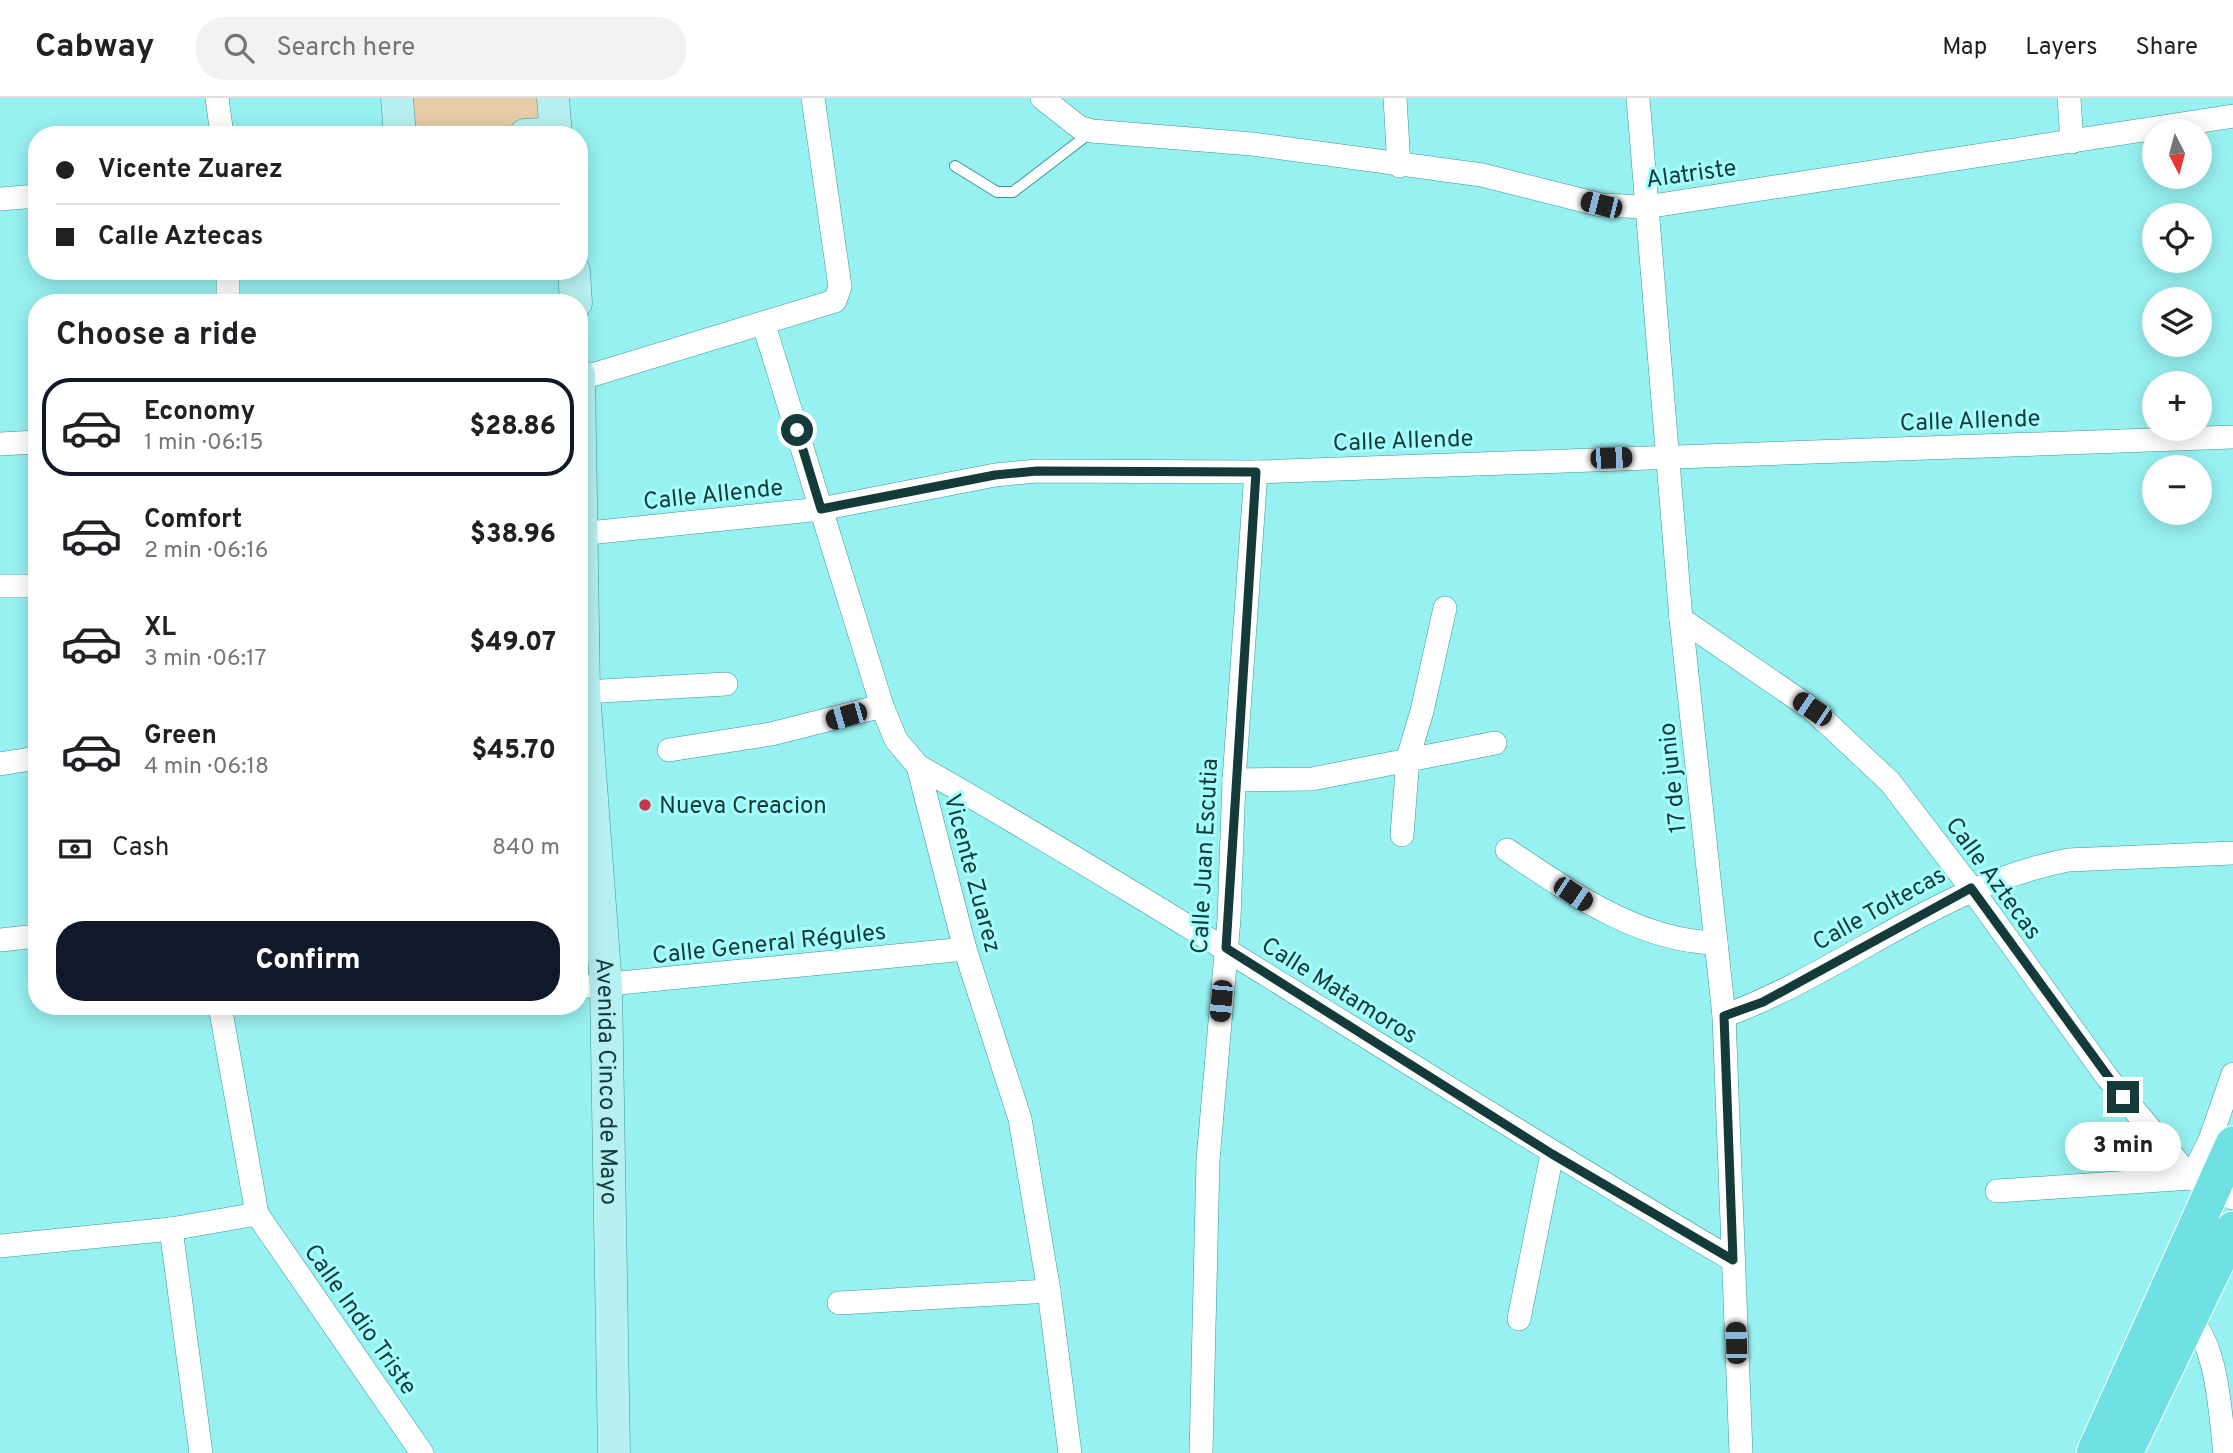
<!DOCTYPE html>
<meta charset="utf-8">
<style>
body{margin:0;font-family:Overpass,sans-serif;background:#f2f2f2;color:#202124;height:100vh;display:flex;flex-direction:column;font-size:26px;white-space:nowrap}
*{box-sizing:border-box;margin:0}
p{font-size:23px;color:#757577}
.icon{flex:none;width:38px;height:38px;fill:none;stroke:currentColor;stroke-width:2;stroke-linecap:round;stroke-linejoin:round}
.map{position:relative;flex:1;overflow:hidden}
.sheet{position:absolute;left:28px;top:196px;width:560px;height:721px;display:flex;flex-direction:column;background:#fff;border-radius:28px;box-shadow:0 4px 18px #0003}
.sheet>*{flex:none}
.banner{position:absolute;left:28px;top:28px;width:560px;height:154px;border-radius:28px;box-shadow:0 4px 18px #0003;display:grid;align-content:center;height:154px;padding:0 28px;background:#fff}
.needle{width:46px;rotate:174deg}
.controls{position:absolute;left:2142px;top:21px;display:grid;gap:14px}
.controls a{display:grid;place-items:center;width:70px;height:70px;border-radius:50%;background:#fff;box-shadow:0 4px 18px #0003;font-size:35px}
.end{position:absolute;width:32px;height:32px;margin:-16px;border:9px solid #143a3a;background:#fff;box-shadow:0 0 0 4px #fff}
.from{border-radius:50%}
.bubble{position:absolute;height:49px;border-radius:24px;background:#fff;box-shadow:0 4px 18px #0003;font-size:23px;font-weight:800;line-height:49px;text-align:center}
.car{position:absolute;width:21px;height:42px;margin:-21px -10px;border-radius:9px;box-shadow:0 0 5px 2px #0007;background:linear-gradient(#222 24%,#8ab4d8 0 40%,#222 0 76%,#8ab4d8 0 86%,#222 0)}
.banner b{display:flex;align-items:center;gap:24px;height:66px;font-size:26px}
.banner b+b{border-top:2px solid #e0e0e0}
.banner i{width:18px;height:18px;background:#202124}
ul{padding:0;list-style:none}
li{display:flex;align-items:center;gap:21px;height:98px;margin:0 14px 10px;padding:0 14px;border:4px solid transparent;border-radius:28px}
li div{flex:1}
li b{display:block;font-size:26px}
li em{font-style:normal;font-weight:800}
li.on{border-color:#111827}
li>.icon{width:63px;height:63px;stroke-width:1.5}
h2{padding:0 28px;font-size:32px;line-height:84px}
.pay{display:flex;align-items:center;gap:18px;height:77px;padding:0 28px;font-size:26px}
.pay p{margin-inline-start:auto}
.primary-button{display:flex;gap:14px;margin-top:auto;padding:14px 28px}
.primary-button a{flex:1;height:80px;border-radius:28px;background:#111827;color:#fff;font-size:28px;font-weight:800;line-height:80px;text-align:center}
header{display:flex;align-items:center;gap:42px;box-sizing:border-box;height:98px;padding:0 35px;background:#fff;border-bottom:2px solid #e0e0e0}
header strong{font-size:33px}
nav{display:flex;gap:38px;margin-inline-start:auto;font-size:24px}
.search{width:490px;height:63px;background:#f2f2f2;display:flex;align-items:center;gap:18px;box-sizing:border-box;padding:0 24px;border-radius:28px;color:#757577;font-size:26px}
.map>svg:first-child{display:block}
</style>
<header>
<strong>Cabway</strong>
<div class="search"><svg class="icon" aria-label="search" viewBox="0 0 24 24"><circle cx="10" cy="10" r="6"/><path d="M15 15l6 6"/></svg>Search here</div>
<nav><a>Map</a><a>Layers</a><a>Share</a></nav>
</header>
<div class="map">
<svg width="2233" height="1355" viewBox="0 0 2233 1355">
<rect width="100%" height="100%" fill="#98f1f1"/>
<!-- park -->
<polygon fill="#e7cca7" points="406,0 565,0 567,28 464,37 410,37"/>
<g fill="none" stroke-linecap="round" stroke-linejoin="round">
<!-- lane casing -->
<g stroke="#3a9596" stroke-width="12">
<polyline id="lane" points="955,68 997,94 1013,94 1090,35"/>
</g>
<!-- street casing -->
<g stroke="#3a9596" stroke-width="24">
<g id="street">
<polyline points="217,0 222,37"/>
<polyline points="1042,0 1079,29 1092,33 1252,46 1482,77 1601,107 1646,109 2233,18"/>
<polyline points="1395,0 1399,68"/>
<polyline points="1638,0 1681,521 1724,918 1741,1355"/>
<polyline points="2069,0 2072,44"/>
<polyline points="0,101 37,98"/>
<polyline points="228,173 228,205"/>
<polyline points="764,227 882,608 896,642 918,668 965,851 1020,1021 1049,1193 1070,1355"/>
<polyline points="579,281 835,203 840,189 813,0"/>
<polyline points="0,346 37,344"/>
<polyline points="579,436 821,411 995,377 1037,373 1256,374 2233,339"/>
<polyline points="0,488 37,488"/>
<polyline points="1681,521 1812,611 1890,684 1971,790 2107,979 2191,1080 2233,1100"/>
<polyline points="584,594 726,586"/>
<polyline points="669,652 771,636 882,608"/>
<polyline points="0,666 37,660"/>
<path d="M918,668c276,157 541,334 815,494"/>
<polyline points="1234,682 1312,681 1495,645"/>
<polyline points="1402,737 1408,660 1422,613 1445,510"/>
<path d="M1507,752c63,42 131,91 209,93"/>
<polyline points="0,842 37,838"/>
<polyline points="579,889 965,851"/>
<polyline points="220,908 257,1116 422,1355"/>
<path d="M1724,918c120,-44 215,-131 344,-156l165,-7"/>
<polyline points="1997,1093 2191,1080 2210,1042 2233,976"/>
<polyline points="171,1131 201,1355"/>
<polyline points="0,1148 171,1131 257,1116"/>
<polyline points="839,1205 1049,1193"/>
<path d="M2182,1215c36,21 38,102 43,140"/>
<polyline points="1519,1221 1552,1056"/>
<polyline points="1201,1355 1208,1062 1229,821 1234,682 1256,374"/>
</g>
</g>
<!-- secondary casing -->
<g stroke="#3a9596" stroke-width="33">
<g id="secondary">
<polyline points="397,0 400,37"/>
<polyline points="553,0 556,37"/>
<polyline points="525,37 555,35"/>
<polyline points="574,173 576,205"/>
<path id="s1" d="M579,277l5,317 22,294 8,467"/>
</g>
</g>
<!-- primary casing -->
<g stroke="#fff" stroke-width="37">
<g id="primary">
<polyline points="2094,1355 2233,1046"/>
<polyline points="2125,1355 2233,1131"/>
</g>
</g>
<!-- lane -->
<use href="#lane" stroke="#fff" stroke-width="10"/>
<!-- street -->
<use href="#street" stroke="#fff" stroke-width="23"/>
<!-- secondary -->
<use href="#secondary" stroke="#b7f0f0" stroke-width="32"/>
<!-- primary -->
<use href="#primary" stroke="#70e1e2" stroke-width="35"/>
</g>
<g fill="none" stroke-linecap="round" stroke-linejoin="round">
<!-- route -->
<polyline stroke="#143a3a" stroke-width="9" points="797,332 821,411 995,377 1037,373 1256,374 1226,850 1552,1056 1733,1162 1724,918 1763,904 1971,790 2123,999"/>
</g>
<!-- markers -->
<circle fill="#c5354e" stroke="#a6ffff" stroke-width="2.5" cx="645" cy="707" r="7"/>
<g text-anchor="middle" stroke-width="6" stroke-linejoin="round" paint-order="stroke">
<!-- street labels -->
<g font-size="24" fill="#143a3a" stroke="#a6ffff">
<text transform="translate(1691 75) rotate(-8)" y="8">Alatriste</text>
<text transform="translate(1970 322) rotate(-2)" y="8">Calle Allende</text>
<text transform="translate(1403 342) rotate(-2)" y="8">Calle Allende</text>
<text transform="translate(713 396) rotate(-6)" y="8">Calle Allende</text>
<text transform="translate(1672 680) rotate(-96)" y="8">17 de junio</text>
<text transform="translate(1204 758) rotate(-87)" y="8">Calle Juan Escutia</text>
<text transform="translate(973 775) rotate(75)" y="8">Vicente Zuarez</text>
<text transform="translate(1994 780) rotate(54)" y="8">Calle Aztecas</text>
<text transform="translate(1879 810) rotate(-29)" y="8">Calle Toltecas</text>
<text transform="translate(769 845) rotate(-6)" y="8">Calle General Régules</text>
<text transform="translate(1340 892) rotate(32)" y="8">Calle Matamoros</text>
<text dy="8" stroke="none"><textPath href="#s1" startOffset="707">Avenida Cinco de Mayo</textPath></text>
<text transform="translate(361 1221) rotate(55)" y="8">Calle Indio Triste</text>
</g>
<!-- poi labels -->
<g font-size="24" fill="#143a3a" stroke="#a6ffff" text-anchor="start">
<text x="659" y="715">Nueva Creacion</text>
</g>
</g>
</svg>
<div class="controls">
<a><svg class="needle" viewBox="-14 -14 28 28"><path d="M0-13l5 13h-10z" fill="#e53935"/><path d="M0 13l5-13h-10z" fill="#757577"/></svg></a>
<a><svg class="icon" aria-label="locate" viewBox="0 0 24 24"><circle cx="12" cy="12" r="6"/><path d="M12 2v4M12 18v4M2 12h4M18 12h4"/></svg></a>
<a><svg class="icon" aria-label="layers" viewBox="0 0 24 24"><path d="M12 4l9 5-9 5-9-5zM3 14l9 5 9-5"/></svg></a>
<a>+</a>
<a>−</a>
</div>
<i class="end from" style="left:797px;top:332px"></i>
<i class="end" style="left:2123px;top:999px"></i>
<div class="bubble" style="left:2065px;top:1024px;width:116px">3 min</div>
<i class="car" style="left:1601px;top:107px;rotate:284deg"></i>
<i class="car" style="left:1611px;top:360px;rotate:88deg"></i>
<i class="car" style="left:1812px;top:611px;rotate:304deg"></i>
<i class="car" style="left:846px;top:618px;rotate:254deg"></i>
<i class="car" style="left:1573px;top:796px;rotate:124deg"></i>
<i class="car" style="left:1221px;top:903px;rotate:185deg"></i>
<i class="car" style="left:1736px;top:1245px;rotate:358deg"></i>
<div class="banner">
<b><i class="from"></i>Vicente Zuarez</b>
<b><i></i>Calle Aztecas</b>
</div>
<section class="sheet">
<h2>Choose a ride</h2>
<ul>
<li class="on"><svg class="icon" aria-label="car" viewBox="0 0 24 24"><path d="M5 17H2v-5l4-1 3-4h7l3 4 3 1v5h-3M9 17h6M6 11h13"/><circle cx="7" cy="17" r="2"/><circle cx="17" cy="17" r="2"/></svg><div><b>Economy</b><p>1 min · 06:15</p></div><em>$28.86</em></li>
<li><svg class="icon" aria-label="car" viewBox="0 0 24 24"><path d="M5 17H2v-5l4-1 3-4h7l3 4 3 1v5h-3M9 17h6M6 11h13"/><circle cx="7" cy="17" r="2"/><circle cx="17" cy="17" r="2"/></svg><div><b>Comfort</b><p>2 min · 06:16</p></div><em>$38.96</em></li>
<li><svg class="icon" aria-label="car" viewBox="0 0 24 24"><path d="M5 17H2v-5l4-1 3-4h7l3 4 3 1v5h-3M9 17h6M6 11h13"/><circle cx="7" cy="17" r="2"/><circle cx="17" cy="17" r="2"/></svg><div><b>XL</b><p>3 min · 06:17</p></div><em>$49.07</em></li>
<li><svg class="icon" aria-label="car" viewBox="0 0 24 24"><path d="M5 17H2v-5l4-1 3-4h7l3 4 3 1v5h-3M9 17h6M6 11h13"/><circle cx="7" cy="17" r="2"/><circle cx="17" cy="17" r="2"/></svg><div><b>Green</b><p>4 min · 06:18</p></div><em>$45.70</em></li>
</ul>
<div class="pay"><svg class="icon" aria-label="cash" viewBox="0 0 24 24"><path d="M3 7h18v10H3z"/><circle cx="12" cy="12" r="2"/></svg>Cash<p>840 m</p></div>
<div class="primary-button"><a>Confirm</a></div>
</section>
</div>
